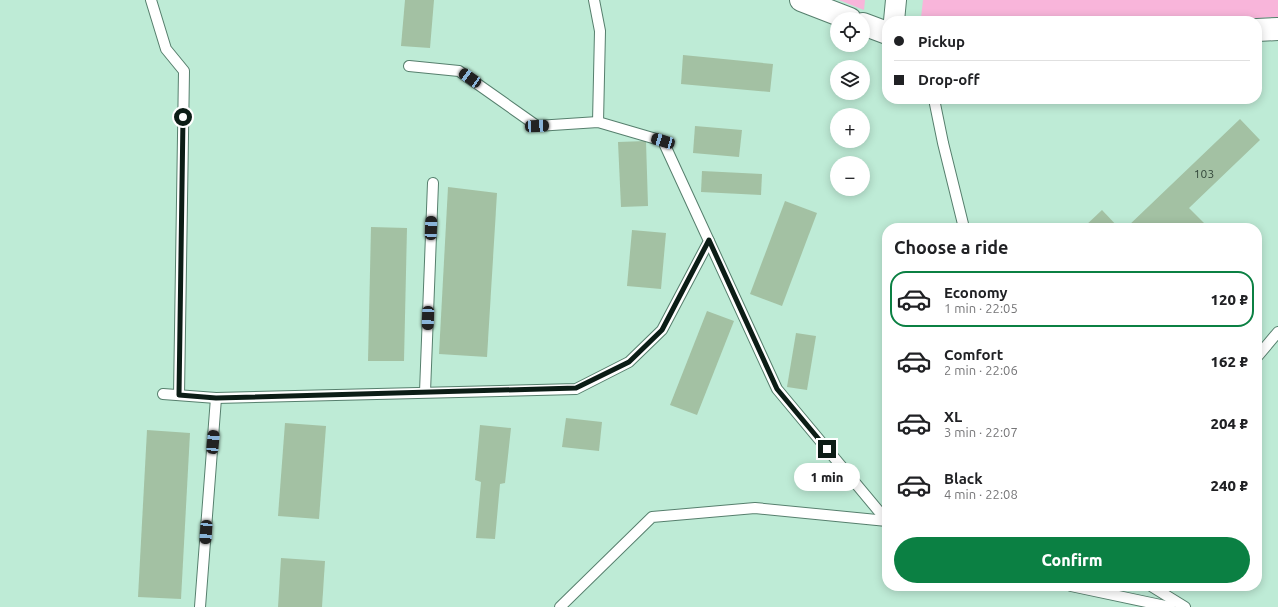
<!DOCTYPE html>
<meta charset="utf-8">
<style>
body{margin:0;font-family:Ubuntu,sans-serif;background:#f2f2f2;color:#202124;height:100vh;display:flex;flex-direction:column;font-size:15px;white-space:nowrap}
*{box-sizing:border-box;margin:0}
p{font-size:13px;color:#757577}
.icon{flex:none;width:22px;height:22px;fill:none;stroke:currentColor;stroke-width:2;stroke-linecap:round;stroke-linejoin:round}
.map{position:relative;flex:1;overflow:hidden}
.drawer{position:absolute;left:882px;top:223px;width:380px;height:368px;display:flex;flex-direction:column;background:#fff;border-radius:16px;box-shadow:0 2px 10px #0003}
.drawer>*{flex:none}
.guide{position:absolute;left:882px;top:16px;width:380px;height:88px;border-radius:16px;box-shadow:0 2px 10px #0003;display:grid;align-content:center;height:88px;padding:0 12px;background:#fff}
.controls{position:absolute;left:830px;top:12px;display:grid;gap:8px}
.controls a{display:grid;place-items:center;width:40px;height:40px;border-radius:50%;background:#fff;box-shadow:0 2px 10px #0003;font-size:20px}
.end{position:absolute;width:18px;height:18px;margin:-9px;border:5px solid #0c1d16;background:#fff;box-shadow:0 0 0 2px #fff}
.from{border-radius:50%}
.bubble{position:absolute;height:28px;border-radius:14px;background:#fff;box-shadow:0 2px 10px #0003;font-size:13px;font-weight:800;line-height:28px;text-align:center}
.car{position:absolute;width:12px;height:24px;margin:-12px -6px;border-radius:5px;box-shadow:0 0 3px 1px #0007;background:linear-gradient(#222 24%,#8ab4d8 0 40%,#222 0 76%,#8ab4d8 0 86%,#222 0)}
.guide b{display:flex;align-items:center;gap:14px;height:38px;font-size:15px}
.guide b+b{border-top:1px solid #e0e0e0}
.guide i{width:10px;height:10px;background:#202124}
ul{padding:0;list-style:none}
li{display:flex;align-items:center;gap:12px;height:56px;margin:0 8px 6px;padding:0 4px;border:2px solid transparent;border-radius:16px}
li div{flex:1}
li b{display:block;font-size:15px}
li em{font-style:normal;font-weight:800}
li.on{border-color:#0b8043}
li>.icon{width:36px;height:36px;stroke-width:1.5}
h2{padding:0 12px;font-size:18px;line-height:48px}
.action{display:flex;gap:8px;margin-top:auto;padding:8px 12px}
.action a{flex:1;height:46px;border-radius:24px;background:#0b8043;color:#fff;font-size:16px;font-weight:800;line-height:46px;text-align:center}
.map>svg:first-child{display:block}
</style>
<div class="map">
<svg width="1278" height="607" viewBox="0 0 1278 607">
<rect width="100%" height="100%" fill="#beebd6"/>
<!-- green -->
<g fill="#f8b5da">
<polygon points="839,0 865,0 864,10"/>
<polygon points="923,0 1278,0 1278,17 1207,21 942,21 921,18"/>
</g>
<!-- building -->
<g fill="#a3c1a3">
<polygon points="405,0 434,0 430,48 401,46"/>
<polygon points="683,55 773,64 770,92 681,84"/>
<polygon points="1240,119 1260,140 1189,208 1209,228 1150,228 1147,224 1143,228 1126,228"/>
<polygon points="695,126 742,130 739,157 693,153"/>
<polygon points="646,141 648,206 621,207 618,142"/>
<polygon points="702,171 762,174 761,195 701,192"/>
<polygon points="448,187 497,193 487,357 439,354"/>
<polygon points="785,201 817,213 782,306 750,294"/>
<polygon points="1102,210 1119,228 1083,228"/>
<polygon points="371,227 407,228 404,361 368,361"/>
<polygon points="632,230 666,233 661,289 627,286"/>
<polygon points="707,311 734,321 697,415 670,405"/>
<polygon points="796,333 816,336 807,390 787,387"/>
<polygon points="566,418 602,422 599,451 562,447"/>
<polygon points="285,423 326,426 319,519 278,516"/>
<polygon points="480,425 511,428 505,483 500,484 495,539 476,538 481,482 475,480"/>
<polygon points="147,430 190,433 181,599 138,597"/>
<polygon points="281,558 325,561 322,607 278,607"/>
</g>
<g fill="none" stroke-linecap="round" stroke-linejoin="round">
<!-- lane casing -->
<g stroke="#567f6d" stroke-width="12">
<g id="lane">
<polyline points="151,0 166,49 184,71 179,395"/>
<polyline points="594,0 600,31 598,122"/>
<polyline points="934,99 943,143 964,228"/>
<polyline points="709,241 777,389 887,521"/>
<polyline points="1257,357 1278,332"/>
<polyline points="425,392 433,183"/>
<polyline points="163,394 216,398 576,389 629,362 662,330 709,241 663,141 598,122 537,126 459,71 409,66"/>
<polyline points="1071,586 1170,607"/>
<polyline points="1151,586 1185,607"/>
<polyline points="200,607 216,398"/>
<polyline points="560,607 652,517 755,508 887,521"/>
</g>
</g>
<!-- street casing -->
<g stroke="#567f6d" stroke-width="22">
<polyline id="street" points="894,21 896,0"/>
</g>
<!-- secondary casing -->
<g stroke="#567f6d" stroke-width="24">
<g id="secondary">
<polyline points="801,0 850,19"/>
<polyline points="863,24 887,33"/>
<polyline points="1257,30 1278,29"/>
</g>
</g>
<!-- lane -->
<use href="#lane" stroke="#fff" stroke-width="10"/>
<!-- street -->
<use href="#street" stroke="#fff" stroke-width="20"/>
<!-- secondary -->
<use href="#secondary" stroke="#fff" stroke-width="22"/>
</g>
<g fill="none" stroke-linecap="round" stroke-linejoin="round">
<!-- route -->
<polyline stroke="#0c1d16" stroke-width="5" points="183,117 179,395 216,398 576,388 629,362 662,330 709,240 777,389 827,449"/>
</g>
<g text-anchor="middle" stroke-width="3.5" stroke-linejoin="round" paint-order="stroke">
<!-- number labels -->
<g font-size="12" fill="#324639">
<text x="1204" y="178">103</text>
</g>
</g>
</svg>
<div class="controls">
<a><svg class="icon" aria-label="locate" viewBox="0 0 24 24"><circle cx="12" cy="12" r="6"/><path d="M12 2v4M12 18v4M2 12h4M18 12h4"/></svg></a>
<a><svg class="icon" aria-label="layers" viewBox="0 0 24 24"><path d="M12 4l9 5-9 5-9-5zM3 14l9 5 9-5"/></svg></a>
<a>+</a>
<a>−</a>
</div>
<i class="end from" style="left:183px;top:117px"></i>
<i class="end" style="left:827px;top:449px"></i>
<div class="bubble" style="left:794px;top:463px;width:66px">1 min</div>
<i class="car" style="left:470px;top:78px;rotate:305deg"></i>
<i class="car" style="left:537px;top:126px;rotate:87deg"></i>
<i class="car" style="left:663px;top:141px;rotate:286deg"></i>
<i class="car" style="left:431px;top:228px;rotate:2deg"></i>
<i class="car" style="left:428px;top:318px;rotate:182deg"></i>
<i class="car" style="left:213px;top:442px;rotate:5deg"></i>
<i class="car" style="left:206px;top:532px;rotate:184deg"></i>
<div class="guide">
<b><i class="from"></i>Pickup</b>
<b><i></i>Drop-off</b>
</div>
<section class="drawer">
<h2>Choose a ride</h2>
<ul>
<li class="on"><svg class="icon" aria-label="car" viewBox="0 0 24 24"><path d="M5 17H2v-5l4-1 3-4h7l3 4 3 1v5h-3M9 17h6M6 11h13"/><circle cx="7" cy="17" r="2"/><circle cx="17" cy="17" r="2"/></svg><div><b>Economy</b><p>1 min · 22:05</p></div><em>120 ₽</em></li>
<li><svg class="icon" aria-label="car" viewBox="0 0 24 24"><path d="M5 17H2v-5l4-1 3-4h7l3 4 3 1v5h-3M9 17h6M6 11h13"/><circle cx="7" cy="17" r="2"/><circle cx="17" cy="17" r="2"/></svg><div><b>Comfort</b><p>2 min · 22:06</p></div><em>162 ₽</em></li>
<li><svg class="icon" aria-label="car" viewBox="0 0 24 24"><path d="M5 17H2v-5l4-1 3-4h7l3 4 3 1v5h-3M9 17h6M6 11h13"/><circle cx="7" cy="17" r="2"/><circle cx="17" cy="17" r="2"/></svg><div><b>XL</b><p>3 min · 22:07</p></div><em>204 ₽</em></li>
<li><svg class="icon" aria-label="car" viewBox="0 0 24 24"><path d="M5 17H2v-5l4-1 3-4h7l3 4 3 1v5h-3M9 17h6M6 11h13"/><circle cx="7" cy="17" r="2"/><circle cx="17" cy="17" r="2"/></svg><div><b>Black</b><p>4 min · 22:08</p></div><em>240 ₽</em></li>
</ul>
<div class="action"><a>Confirm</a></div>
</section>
</div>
